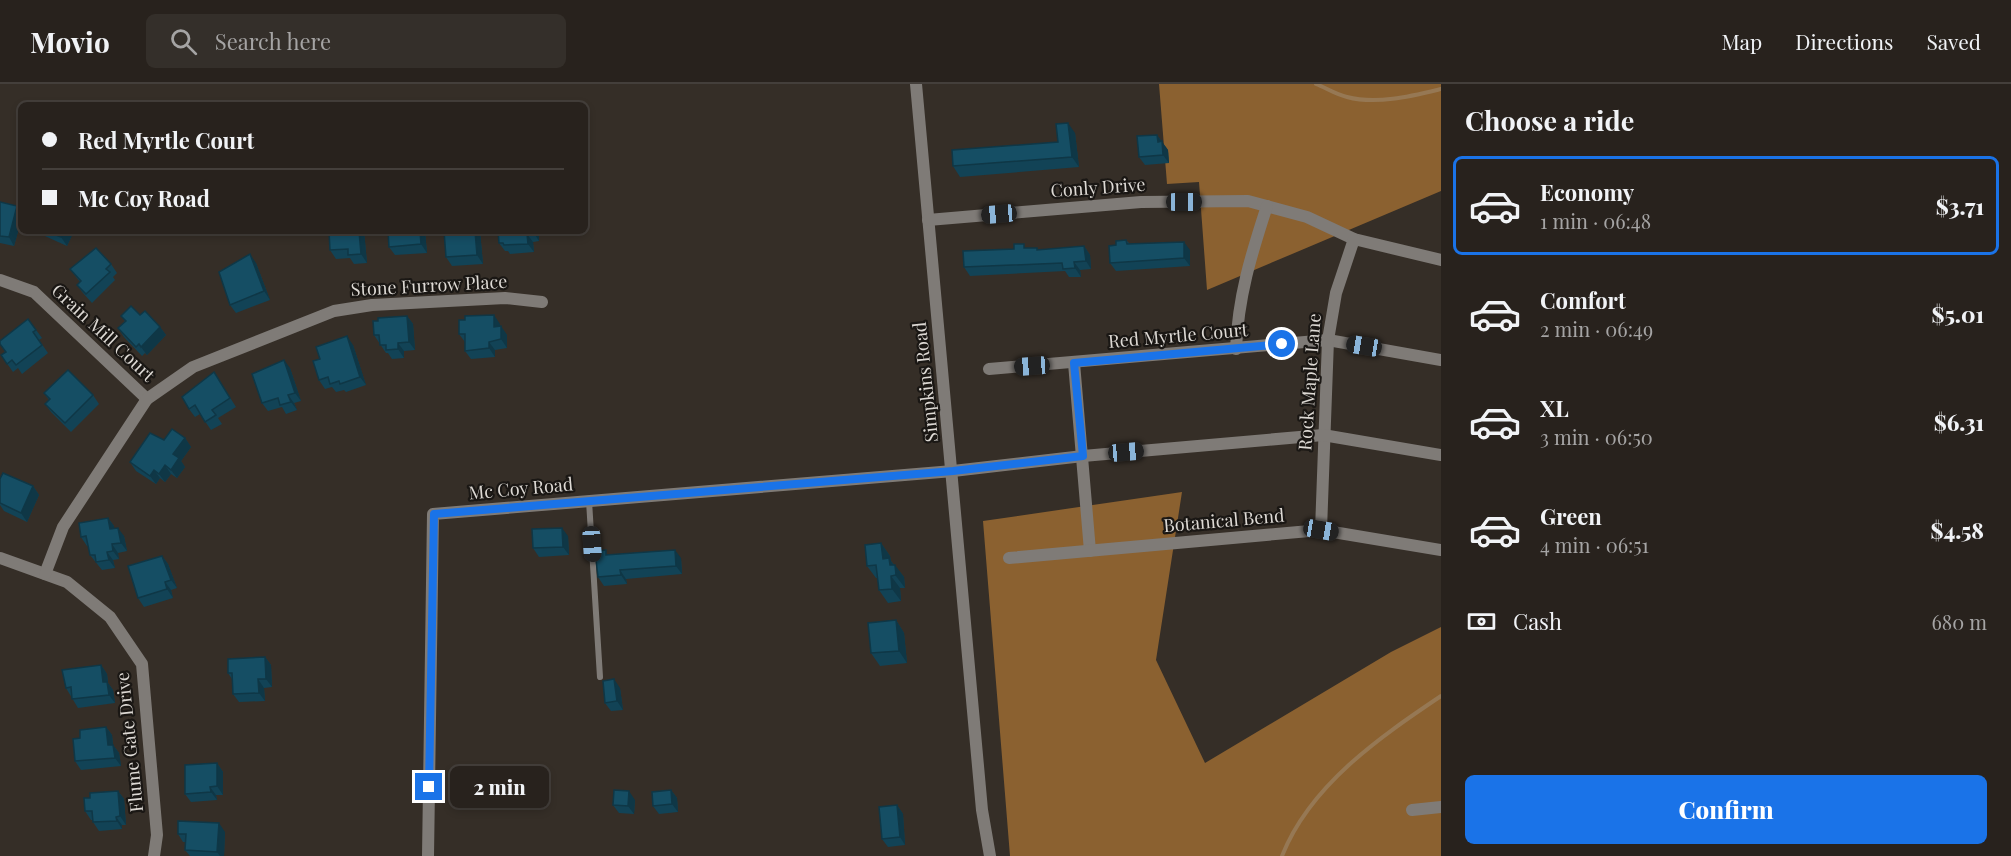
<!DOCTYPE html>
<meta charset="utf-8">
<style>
body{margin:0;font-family:"Playfair Display",serif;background:#342f2a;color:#f1f3f6;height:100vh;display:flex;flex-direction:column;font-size:22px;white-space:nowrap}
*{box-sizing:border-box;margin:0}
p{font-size:20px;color:#a5a4a4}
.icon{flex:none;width:33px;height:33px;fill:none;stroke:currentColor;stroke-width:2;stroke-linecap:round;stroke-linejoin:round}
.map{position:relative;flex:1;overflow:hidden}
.panel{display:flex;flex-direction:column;background:#28221d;width:570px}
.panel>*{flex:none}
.banner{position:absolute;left:18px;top:18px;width:570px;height:132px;border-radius:9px;box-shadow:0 3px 9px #0003,0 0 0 2px #443f3b;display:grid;align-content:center;height:132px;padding:0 24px;background:#28221d}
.end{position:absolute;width:27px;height:27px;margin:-14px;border:8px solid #1a73e8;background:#fff;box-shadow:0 0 0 3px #fff}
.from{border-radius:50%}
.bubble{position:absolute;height:42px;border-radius:9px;background:#28221d;box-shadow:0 3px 9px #0003,0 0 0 2px #443f3b;font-size:20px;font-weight:800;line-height:42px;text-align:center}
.car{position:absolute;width:18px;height:36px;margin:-18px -9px;border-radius:8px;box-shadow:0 0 4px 2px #0007;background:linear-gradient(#222 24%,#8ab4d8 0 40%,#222 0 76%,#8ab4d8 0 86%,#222 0)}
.banner b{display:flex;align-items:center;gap:21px;height:57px;font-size:22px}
.banner b+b{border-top:2px solid #443f3b}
.banner i{width:15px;height:15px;background:#f1f3f6}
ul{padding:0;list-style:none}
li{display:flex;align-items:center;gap:18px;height:99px;margin:0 12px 9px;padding:0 12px;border:3px solid transparent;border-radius:9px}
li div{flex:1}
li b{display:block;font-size:22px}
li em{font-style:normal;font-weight:800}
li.selected{border-color:#1a73e8}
li>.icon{width:54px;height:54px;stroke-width:1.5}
h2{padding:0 24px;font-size:27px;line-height:72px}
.pay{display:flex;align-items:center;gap:15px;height:66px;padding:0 24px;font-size:22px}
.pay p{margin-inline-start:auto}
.primary-button{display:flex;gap:12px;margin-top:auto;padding:12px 24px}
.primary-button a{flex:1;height:69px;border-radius:9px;background:#1a73e8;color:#fff;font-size:24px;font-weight:800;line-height:69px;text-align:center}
header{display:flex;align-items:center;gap:36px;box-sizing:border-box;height:84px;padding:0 30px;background:#28221d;border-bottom:2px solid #443f3b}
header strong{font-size:28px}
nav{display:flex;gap:33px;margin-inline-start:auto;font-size:21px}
.search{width:420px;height:54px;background:#342f2a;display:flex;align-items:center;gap:15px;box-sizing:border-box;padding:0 21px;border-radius:9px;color:#a5a4a4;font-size:22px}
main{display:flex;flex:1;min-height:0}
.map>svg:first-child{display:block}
</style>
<header>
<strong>Movio</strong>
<div class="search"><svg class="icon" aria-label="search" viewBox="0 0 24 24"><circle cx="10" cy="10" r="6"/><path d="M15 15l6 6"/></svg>Search here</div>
<nav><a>Map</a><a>Directions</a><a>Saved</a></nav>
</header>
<main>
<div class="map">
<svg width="1441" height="772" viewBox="0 0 1441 772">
<rect width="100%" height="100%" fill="#352e27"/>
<!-- forest -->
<g fill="#8b6130">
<polygon points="1159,0 1441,0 1441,107 1207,206 1199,98 1167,100"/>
<polygon points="1182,408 1156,576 1205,679 1391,568 1441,543 1441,772 1010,772 983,437"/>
</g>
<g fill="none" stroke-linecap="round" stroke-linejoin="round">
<!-- stream -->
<g stroke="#967854" stroke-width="4">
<path d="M1316,0c10,4 21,11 31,13 30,8 65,-1 94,-8"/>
<path d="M1282,772c28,-71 98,-119 159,-160"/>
</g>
<!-- lane -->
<polyline stroke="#7f7b77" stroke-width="6" points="589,417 600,593"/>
<!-- street -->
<g stroke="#7f7b77" stroke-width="12">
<polyline points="916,0 982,726 990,772"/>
<polyline points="928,136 1141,118 1248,117 1307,133 1354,155 1441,176"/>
<polyline points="0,196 34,208 147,315"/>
<path d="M1236,265c2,-52 15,-94 31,-143"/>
<polyline points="1074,279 1090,467"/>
<polyline points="989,285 1328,256 1441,276"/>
<polyline points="1321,446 1328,256 1336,209 1354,155"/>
<polyline points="0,474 67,498 110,533 142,580 157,751 154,772"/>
<polyline points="1009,474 1321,446 1441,466"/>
<polyline points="45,490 63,443 147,315 193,283 334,227 372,221 505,214 542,218"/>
<polyline points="1412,726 1441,723"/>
<polyline points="428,772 433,430 953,387 1083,372 1323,351 1441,371"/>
</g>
</g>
<!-- wall -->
<g fill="#124356">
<polygon points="1075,49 1079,83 960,93 953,82 1058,58"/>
<polygon points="1157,51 1168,66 1169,79 1145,81 1139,73"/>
<polygon points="0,118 21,128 21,137 14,162 0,159"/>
<polygon points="35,147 74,147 67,162 36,148"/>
<polygon points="364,147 367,179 354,180 350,174 336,175 330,166"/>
<polygon points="425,147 427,169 395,171 389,163"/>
<polygon points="444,147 480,147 483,180 452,182 446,173"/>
<polygon points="498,147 539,147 539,157 533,158 534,168 510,170 508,167 505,167 499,159"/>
<polygon points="1126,156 1130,160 1190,166 1190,182 1116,187 1110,179 1116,161"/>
<polygon points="1084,162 1090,171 1091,185 1080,186 1081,193 1069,193 1065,187 970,192 964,183 1027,164 1037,164 1038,166"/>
<polygon points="256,179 270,216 236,229 230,221"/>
<polygon points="111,180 117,189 113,193 115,196 92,219 83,209 77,201 80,198 70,185"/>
<polygon points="140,231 160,243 166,251 147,271 145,269 142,272 124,253 118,244 125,237 121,232"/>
<polygon points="407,232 413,240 415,266 404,267 404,274 392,275 388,269 386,269 374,251"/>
<polygon points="28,235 42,254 39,256 48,269 22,290 18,284 13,288 1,271 5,268 0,260"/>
<polygon points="500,240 500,242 507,251 507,264 495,266 495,273 471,275 465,267 465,258 459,250"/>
<polygon points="353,261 366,301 346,308 344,306 336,308 332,303 325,305 319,296 320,275"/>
<polygon points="290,284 301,317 294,319 297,326 286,330 282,323 268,327 262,319"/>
<polygon points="214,288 236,323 218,334 222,340 211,346 200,330 195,333 189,325"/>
<polygon points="44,309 93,311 99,320 71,348 51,328 45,320 49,316"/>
<polygon points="185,354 191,363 181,377 185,383 177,394 171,390 165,398 160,394 156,400 136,387 130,378 164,356"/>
<polygon points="0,395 33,402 39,411 27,438 4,427 0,421"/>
<polygon points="108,434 114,442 114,445 124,452 127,467 118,469 119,475 113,476 115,484 102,486 90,471 88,462 87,462 81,453"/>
<polygon points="568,452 569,471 539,473 533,464"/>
<polygon points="881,459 890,472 891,477 904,493 905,504 900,504 901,517 888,519 879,506 878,494 876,494 867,482"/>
<polygon points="609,471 681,474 682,490 626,495 627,500 604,502 598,493"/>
<polygon points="162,472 168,480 177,504 171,506 173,514 144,523 138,514"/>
<polygon points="896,536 904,549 907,579 880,582 871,569"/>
<polygon points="265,573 271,581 272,603 264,604 265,617 239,618 233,610 232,595 228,589"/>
<polygon points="101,581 107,590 108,599 113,606 115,619 78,624 66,604"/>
<polygon points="620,604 623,626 611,627 605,619"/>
<polygon points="106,643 112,651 113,661 119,669 121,682 81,686 75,677 80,654"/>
<polygon points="217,679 223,688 223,711 216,711 217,716 191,718 185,710"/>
<polygon points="671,706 677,714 678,728 659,730 653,722"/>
<polygon points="118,707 124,715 126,741 122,741 122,745 99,747 93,738 93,736 91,736 85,727 90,714"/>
<polygon points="635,716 634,730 619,729 613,721"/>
<polygon points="897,721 903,730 905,761 888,763 882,755"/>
<polygon points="225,748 224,772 190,772 185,766 186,758 183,758 178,750"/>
</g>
<!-- shaded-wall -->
<g fill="#0f3746">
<polygon points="1068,39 1075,49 1079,83 1072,73"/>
<polygon points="1157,51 1168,66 1169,79 1163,71 1158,58"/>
<polygon points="17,122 21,128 21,137 14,162 9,153"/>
<polygon points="64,147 74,147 67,162 61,153"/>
<polygon points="359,147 364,147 367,179 361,170"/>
<polygon points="420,147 425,147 427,169 421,160"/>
<polygon points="475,147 480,147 483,180 477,171"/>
<polygon points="533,147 539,147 539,157 534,149"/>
<polygon points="527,150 533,158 534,168 528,160"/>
<polygon points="1184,158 1190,166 1190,182 1184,174"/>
<polygon points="1084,162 1090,171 1091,185 1086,177"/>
<polygon points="250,170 256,179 270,216 264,207"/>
<polygon points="1074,178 1080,186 1081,193 1075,184"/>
<polygon points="494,231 500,240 500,251 494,243"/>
<polygon points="407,232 413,240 415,266 409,258"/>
<polygon points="501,242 507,251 507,264 501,255"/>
<polygon points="160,243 166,251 147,271 141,263"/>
<polygon points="347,252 353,261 366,301 360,293"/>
<polygon points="489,258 495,266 495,273 489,264"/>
<polygon points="398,259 404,267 404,274 398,265"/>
<polygon points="284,276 290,284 301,317 295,309"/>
<polygon points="288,311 294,319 297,326 291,318"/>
<polygon points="185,354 191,363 181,377 185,383 177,394 171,386 173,370"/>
<polygon points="165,381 171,390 165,398 159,390"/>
<polygon points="154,386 160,394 156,400 150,392"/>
<polygon points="33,402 39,411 27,438 21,429"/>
<polygon points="108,434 114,442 116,454 110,445"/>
<polygon points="118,444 124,452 127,467 121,459"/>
<polygon points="562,444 568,452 569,471 563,463"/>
<polygon points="881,459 890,472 891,477 895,483 895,481 904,493 905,504 883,475"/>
<polygon points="112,460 118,469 119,475 113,467"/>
<polygon points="675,466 681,474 682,490 676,482"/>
<polygon points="107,468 113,476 115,484 109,476"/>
<polygon points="162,472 168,480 177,504 171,496"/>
<polygon points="620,486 626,495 627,500 621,491"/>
<polygon points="891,492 900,504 901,517 892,505"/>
<polygon points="165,498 171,506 173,514 167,505"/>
<polygon points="896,536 904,549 907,579 899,567"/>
<polygon points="265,573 271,581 272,603 266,595"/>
<polygon points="101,581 107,590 108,599 113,606 115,619 109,611 103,598"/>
<polygon points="258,595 264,604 265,617 259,609"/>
<polygon points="614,595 620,604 623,626 617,617"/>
<polygon points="106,643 112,651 114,670 108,661"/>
<polygon points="113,661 119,669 121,682 115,674"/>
<polygon points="217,679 223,688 223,711 217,702"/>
<polygon points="210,703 216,711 217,716 211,708"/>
<polygon points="671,706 677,714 678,728 672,720"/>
<polygon points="118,707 124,715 126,741 120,732"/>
<polygon points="629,707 635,716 634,730 628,722"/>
<polygon points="897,721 903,730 905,761 900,753"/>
<polygon points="116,733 122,741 122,745 117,737"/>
<polygon points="219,739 225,748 224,772 220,772 217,768"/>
</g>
<!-- building -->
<g fill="#154e64" stroke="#0f3746" stroke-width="1.5">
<polygon points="1068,39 1072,73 953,82 952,66 1058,58 1056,40"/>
<polygon points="1157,51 1158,58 1162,57 1163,71 1139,73 1137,52"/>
<polygon points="0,118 17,122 9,153 0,152"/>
<polygon points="46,147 64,147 61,153"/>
<polygon points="329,147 359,147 361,170 348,171 348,165 330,166"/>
<polygon points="388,147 420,147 421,160 389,163"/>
<polygon points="444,147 475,147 477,171 446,173"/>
<polygon points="498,147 533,147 534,149 527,150 528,160 504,161 503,159 499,159"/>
<polygon points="1126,156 1127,160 1184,158 1184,174 1110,179 1109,162 1116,161 1116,157"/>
<polygon points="1014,160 1024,160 1024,164 1037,164 1037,166 1084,162 1086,177 1074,178 1075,184 1063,185 1062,179 964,183 963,167 1014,165"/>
<polygon points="96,164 111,180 106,185 110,188 86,210 77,201 81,197 70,185"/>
<polygon points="250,170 264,207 230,221 219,188"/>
<polygon points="131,222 140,231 145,227 160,243 141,263 139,260 136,263 118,244 126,237 121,232"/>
<polygon points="494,231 494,243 501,242 501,255 489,258 489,264 465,267 465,250 459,250 459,236 465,236 465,232"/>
<polygon points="407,232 409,258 398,259 398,265 386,266 386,261 380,261 379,251 374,251 373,237 378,237 378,234"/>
<polygon points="28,235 36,246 33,248 42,261 16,281 12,276 7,280 1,271 6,268 0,260 0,257"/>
<polygon points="347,252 360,293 340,300 339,297 330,300 328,293 319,296 313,277 320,275 316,263"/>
<polygon points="284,276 295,309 288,311 291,318 280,321 278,314 262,319 252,290"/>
<polygon points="68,286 93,311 65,339 45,320 50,315 44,309"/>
<polygon points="214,288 230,314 212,326 216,331 205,338 195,321 189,325 182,313"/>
<polygon points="172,345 185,354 173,370 179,374 171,386 165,381 159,390 154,386 150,392 130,378 150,349 164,356"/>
<polygon points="3,389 33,402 21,429 0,419 0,395"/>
<polygon points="108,434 110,445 118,444 121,459 112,460 113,467 107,468 109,476 96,478 95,471 90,471 86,452 81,453 79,439"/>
<polygon points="562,444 563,463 533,464 532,445"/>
<polygon points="881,459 883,475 889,474 890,481 895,481 896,491 891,492 892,505 879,506 876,481 867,482 865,461"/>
<polygon points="606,466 606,471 675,466 676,482 620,486 621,491 598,493 595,467"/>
<polygon points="162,472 171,496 165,498 167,505 138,514 128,482"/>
<polygon points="896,536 899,567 871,569 868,539"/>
<polygon points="265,573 266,595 258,595 259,609 233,610 232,589 228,589 228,575"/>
<polygon points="101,581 103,598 107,598 109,611 72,615 71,603 66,604 62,586"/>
<polygon points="614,595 617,617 605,619 603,597"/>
<polygon points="106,643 108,661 113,661 115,674 75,677 73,655 80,654 80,646"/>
<polygon points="217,679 217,702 210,703 211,708 185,710 185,681"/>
<polygon points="614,706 629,707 628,722 613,721"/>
<polygon points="671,706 672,720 653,722 652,708"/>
<polygon points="118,707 120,732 116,733 117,737 93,738 92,727 85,727 84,714 90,714 90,709"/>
<polygon points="897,721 900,753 882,755 879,723"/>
<polygon points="178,737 219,739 217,768 185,766 186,750 178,750"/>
</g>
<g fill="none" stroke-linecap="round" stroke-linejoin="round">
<!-- route -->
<polyline stroke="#1a73e8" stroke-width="8" points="429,703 434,430 953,387 1083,372 1074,279 1282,260"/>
</g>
<g text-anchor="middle" stroke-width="4.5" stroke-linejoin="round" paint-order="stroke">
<!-- street labels -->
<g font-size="18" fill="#ddd9d4" stroke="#1a1714">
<text transform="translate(1098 104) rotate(-4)" y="6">Conly Drive</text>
<text transform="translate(429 202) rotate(-3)" y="6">Stone Furrow Place</text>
<text transform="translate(103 249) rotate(43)" y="6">Grain Mill Court</text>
<text transform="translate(1178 252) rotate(-5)" y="6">Red Myrtle Court</text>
<text transform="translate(926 298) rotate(-96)" y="6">Simpkins Road</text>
<text transform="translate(1310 298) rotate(-86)" y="6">Rock Maple Lane</text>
<text transform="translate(521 405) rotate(-5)" y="6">Mc Coy Road</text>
<text transform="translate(1224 437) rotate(-5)" y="6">Botanical Bend</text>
<text transform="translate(130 658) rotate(-96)" y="6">Flume Gate Drive</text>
</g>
</g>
</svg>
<i class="end from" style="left:1282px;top:260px"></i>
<i class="end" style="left:429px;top:703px"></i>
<div class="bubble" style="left:450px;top:682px;width:99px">2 min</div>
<i class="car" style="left:1184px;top:118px;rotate:90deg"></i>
<i class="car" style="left:999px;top:130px;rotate:265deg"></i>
<i class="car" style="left:1364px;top:262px;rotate:279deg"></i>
<i class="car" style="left:1032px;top:282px;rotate:266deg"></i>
<i class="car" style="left:1126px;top:368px;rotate:85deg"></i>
<i class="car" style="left:1321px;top:446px;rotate:100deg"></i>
<i class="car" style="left:592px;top:460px;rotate:176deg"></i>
<div class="banner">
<b><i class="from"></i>Red Myrtle Court</b>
<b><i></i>Mc Coy Road</b>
</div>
</div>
<section class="panel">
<h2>Choose a ride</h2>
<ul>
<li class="selected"><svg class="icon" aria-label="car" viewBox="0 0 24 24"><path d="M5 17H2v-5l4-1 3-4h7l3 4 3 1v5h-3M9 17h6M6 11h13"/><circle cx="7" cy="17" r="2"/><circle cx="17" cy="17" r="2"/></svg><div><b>Economy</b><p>1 min · 06:48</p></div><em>$3.71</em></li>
<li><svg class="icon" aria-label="car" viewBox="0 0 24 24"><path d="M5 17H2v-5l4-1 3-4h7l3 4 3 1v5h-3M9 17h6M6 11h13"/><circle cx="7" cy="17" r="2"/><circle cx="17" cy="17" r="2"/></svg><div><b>Comfort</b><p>2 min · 06:49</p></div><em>$5.01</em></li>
<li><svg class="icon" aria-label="car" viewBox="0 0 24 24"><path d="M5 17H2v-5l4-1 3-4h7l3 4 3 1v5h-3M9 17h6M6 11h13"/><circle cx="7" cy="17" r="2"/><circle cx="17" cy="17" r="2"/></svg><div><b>XL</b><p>3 min · 06:50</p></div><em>$6.31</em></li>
<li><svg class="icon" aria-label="car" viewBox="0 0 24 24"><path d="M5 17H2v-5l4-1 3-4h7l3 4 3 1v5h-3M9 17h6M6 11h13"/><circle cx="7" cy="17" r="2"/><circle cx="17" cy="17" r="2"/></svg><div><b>Green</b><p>4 min · 06:51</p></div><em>$4.58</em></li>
</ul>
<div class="pay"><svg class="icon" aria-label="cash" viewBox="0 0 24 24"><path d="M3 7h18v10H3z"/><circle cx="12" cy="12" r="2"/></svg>Cash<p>680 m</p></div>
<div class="primary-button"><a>Confirm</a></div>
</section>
</main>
